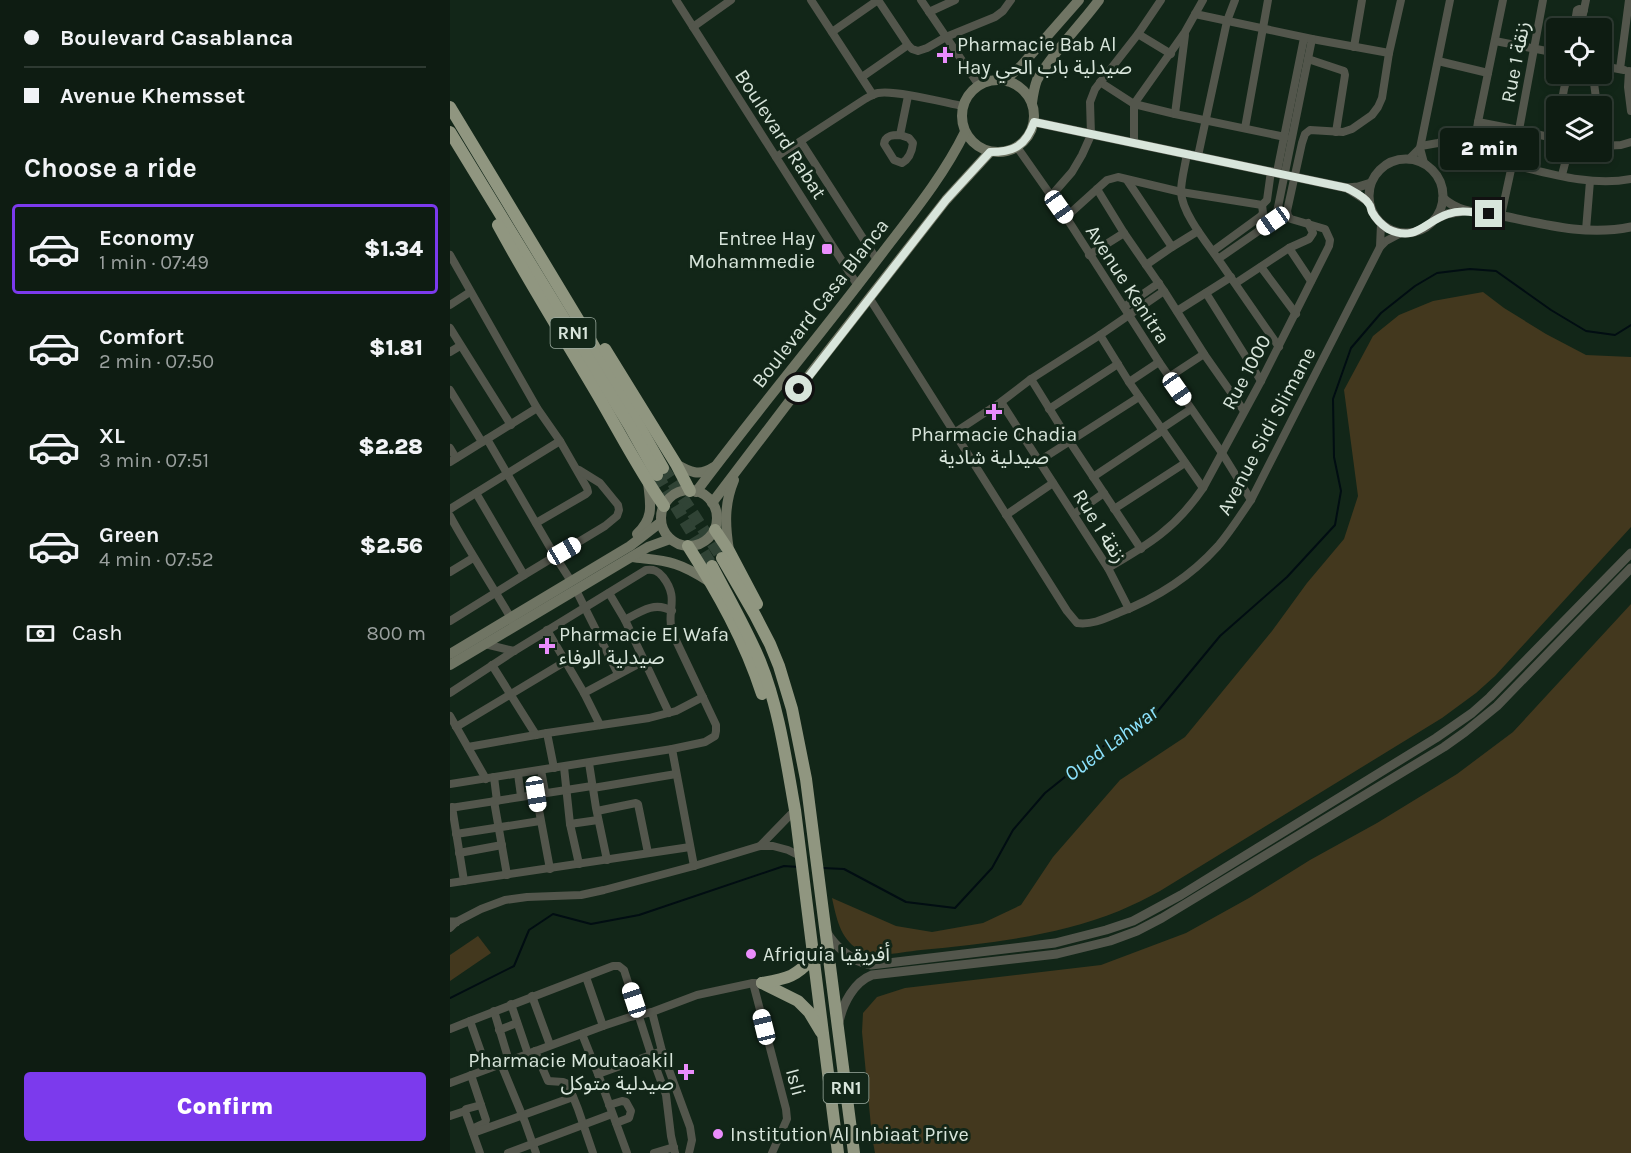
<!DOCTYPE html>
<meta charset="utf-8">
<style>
body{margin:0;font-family:Karla,"Noto Sans Arabic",sans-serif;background:#17251b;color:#f1f3f6;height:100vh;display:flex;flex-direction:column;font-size:22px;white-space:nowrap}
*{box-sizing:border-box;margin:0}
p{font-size:20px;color:#9ba19f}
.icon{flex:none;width:33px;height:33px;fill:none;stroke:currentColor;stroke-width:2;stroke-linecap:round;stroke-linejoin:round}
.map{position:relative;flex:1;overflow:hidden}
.details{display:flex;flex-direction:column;background:#0e1c12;width:450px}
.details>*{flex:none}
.hud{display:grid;align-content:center;height:132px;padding:0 24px;background:#0e1c12}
.buttons{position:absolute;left:1096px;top:18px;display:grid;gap:12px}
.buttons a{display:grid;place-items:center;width:66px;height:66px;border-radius:6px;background:#0e1c12;box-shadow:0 3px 9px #0003,0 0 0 2px #2e3a32;font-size:30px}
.end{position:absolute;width:27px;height:27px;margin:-14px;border:8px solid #d8e5db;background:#111;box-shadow:0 0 0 3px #111}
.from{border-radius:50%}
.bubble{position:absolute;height:42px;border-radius:6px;background:#0e1c12;box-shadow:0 3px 9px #0003,0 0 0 2px #2e3a32;font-size:20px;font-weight:800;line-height:42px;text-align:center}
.car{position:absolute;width:18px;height:36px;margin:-18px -9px;border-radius:8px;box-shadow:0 0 4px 2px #0007;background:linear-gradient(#fff 24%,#345 0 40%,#fff 0 76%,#345 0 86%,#fff 0)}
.hud b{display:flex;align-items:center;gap:21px;height:57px;font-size:22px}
.hud b+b{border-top:2px solid #2e3a32}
.hud i{width:15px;height:15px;background:#f1f3f6}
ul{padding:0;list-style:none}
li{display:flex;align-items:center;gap:18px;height:90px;margin:0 12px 9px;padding:0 12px;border:3px solid transparent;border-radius:6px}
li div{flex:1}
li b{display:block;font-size:22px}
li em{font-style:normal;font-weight:800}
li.current{border-color:#7c3aed}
li>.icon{width:54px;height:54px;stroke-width:1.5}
h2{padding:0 24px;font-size:27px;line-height:72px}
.pay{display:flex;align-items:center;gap:15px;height:66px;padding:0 24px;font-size:22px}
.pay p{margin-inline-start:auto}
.action{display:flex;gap:12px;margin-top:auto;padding:12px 24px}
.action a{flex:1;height:69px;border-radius:6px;background:#7c3aed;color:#fff;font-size:24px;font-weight:800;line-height:69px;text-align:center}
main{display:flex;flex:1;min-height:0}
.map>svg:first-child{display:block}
</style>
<main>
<section class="details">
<div class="hud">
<b><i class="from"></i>Boulevard Casablanca</b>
<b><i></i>Avenue Khemsset</b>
</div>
<h2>Choose a ride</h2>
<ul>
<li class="current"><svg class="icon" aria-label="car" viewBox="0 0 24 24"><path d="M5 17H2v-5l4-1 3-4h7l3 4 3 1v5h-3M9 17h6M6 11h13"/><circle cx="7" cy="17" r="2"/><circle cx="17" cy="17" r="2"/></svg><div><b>Economy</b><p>1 min · 07:49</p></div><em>$1.34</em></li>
<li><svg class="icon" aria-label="car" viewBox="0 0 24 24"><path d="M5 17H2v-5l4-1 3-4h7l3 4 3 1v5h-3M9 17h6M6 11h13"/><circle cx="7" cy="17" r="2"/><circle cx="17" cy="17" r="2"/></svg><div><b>Comfort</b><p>2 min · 07:50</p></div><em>$1.81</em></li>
<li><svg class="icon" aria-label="car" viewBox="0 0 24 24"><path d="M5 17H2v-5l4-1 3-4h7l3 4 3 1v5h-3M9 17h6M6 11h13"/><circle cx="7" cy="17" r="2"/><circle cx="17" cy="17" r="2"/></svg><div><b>XL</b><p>3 min · 07:51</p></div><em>$2.28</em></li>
<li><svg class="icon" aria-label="car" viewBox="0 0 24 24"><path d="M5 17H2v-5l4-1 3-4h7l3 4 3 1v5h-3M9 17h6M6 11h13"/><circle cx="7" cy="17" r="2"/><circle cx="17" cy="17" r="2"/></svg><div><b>Green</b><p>4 min · 07:52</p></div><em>$2.56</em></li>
</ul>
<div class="pay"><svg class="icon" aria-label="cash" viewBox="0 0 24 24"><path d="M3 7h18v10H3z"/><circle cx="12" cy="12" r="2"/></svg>Cash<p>800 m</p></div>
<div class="action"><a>Confirm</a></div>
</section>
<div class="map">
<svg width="1181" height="1153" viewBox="0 0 1181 1153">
<rect width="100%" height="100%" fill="#122618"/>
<!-- green -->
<g fill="#43381e">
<path d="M1033,292l21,16 42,26 40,21 45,2v170l-136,149 -19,17 -34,25 -282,173c-13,7 -27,14 -41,20 -62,25 -132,33 -198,39 -20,2 -44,9 -63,-1 -18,-10 -22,-33 -26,-51l64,28 36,6 51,-9 38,-18 32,-48 67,-77 65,-43 87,-106 35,-48 37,-44 14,-43 -14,-106 29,-54 26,-21 34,-14z"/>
<polygon points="1181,604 1181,1153 425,1153 422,1137 412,1032 413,1013 427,997 455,988 651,965 736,933 799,898 860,860 927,823 1007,774 1063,732"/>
<polygon points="28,936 41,953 0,981 0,955"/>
</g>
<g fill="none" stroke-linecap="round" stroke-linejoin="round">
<!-- stream -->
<g stroke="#010d12" stroke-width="2">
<polyline points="372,868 394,869 456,902 505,908 542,868 563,830 595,793 656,744 703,717 770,636 837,577 885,525 891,491 884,457 883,399 901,348 931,313 965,286 987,273 1020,269 1046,271 1101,310 1136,331 1165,335 1181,325"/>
<polyline points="0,998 64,966 79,930 103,914 141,924 189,915 334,866 349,867"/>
</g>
<!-- trunk-tunnel -->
<g stroke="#304335" stroke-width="12" stroke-dasharray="12 6" stroke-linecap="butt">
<polyline points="213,468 272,558"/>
<polyline points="207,475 262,566"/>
</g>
<!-- minor -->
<g stroke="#53564c" stroke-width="8">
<polyline points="226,0 408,286"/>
<polyline points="361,0 423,95"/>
<polyline points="428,0 458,45 462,49 468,51 477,48 496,37 545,17 553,11 561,0"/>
<polyline points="471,0 528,84"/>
<path d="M1053,0l-25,122c0,0 -2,10 -1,11 0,11 17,26 28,30 40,9 84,24 126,16"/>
<polyline points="479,12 505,0"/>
<polyline points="745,14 862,39 939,53"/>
<polyline points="243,27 281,0"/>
<polyline points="1124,28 1127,10 1129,9 1134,10"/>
<polyline points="1130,28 1136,0"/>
<polyline points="382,32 428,0"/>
<polyline points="688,34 721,54"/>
<polyline points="1045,41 1107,53"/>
<polyline points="904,47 912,0"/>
<polyline points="858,59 894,71 895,75 886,132"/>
<polyline points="988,61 1038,73"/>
<polyline points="1152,66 1174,70"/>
<polyline points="1170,69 1179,0"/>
<polyline points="1179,71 1178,87 1181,111"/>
<polyline points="1144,74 1144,83 1147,106"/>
<polyline points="412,77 458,45"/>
<polyline points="650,82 684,104 725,114 835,137"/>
<polyline points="1111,106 1114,89 1118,74"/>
<polyline points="725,114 735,35"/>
<polyline points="1028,122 1069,130 1107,139"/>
<polyline points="795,128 818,0"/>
<polyline points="1069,130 1093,0"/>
<path d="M450,135l9,3 4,5c-1,9 -4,16 -11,20l-8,-3 -10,-16c1,-9 9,-9 16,-9z"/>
<polyline points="450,135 458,96"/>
<polyline points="351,142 427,260"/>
<polyline points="684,143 684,104 735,32 753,0"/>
<polyline points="971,146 988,143 1012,131 1026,132"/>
<polyline points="1152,146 1171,145 1181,142"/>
<polyline points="567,147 616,217 709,362 772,453 801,500"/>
<path d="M737,154c-2,12 -6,26 -6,38 1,21 25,50 37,67"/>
<polyline points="748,156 777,21 785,0"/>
<path d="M326,157l89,-58c4,-2 8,-5 13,-6 19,-3 64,9 84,13"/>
<polyline points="959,159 970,148"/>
<polyline points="974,163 970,148 1000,0"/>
<polyline points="827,172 854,38"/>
<polyline points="1112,175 1118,152"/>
<polyline points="677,180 722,247 748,231"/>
<polyline points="647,189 674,233 714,291"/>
<polyline points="601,196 622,172 632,155 641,135 640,102 645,89 688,34 711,0"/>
<polyline points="1051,216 1062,165"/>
<polyline points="616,217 657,180 668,177 731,192 812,205 817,200 821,171"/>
<polyline points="1136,230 1140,181"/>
<polyline points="930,247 936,241 951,233"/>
<polyline points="839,248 861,281"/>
<polyline points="763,251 811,216 813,213 812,205"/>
<polyline points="0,255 87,408 110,441 137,488 138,492 136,494 86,523"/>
<polyline points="639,255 674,233"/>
<polyline points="696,265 722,247"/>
<polyline points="811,267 846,314"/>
<polyline points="786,283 839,248 859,239 863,233 858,223"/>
<polyline points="756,293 811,381"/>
<path d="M420,299l197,312 10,12c15,2 27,-4 41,-10 37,-14 73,-37 100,-67 12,-14 22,-30 33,-46l129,-253 1,-23"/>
<polyline points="0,305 20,292"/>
<polyline points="674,307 709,283"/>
<polyline points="727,311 781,277"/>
<polyline points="0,328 61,425"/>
<polyline points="650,335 679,382 753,488"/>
<polyline points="829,347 768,259 823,221 826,217 862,39"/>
<polyline points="0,352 10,346"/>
<polyline points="719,377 754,354"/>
<polyline points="581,379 620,442 691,549"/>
<polyline points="679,382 709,362"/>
<polyline points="0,390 32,442"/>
<polyline points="551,402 658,568 679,609"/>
<polyline points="599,409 668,364"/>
<polyline points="711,429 741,409"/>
<polyline points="504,433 551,402 581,379 650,335 714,291 754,354 794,411"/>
<polyline points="37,439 105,556 121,581"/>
<polyline points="0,448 6,458"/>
<polyline points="589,461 689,397"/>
<polyline points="0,462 87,408"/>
<polyline points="643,477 712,431"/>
<polyline points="26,493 74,575 155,526 167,516 169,510 168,505 150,483 129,470"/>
<polyline points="0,509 110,441"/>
<polyline points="664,509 735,463"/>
<polyline points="624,514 654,493"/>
<polyline points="556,515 603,483"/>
<path d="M0,516c19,35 42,69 62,104"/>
<path d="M658,568c40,-23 68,-40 95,-80l58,-107 68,-135 1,-6 -5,-11 -34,-10 -3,-3 -1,-5 15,-68 3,-9 5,-4 33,2 9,-3 20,-14 6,-8 4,-9 7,-45 12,-53"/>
<polyline points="0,572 23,558"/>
<polyline points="126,590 168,674"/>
<polyline points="159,593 175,620 219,713"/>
<path d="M175,620c16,-9 30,-19 47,-9"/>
<polyline points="0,621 74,575"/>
<polyline points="97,630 134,693 150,725"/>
<polyline points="35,644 64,651"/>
<polyline points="42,665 86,735"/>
<path d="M0,693l64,-42 132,-81c8,-1 12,1 17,7 17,22 3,33 9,55l44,93v6l-1,5 -10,6 -33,7 -222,35"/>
<polyline points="134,693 194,661"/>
<polyline points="0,716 36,779"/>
<polyline points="6,727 116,661"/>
<polyline points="97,733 104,768"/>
<polyline points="18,747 97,733 199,718 226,711 253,697"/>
<polyline points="222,749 244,866"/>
<polyline points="139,763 146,808 157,860"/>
<polyline points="114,767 120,824 129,864"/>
<polyline points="91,770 95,792"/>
<polyline points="68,774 71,796"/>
<polyline points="44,777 47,801"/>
<polyline points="143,788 226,774"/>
<polyline points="86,794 100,869"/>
<polyline points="44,801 57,875"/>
<polyline points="2,807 14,881"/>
<polyline points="0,808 142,786"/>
<polyline points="147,811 186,803 188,804 198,853"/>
<polyline points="120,824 148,820"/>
<polyline points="6,834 90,821"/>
<polyline points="310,846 345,810"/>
<polyline points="9,853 52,845"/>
<polyline points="0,883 240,847"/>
<polyline points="0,928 6,922 31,909 55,900 77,897 131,895 154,890 244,866 310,846 323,846 338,850 350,856"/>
<polyline points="136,977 153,1026"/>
<polyline points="303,983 336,1109 337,1119 322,1153"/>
<polyline points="82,996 100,1045"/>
<polyline points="61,1004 78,1054"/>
<polyline points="44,1011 59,1061"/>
<polyline points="202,1012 212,1051 240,1127 242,1140 239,1153"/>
<polyline points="0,1029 20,1021"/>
<polyline points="49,1030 67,1023"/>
<polyline points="132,1034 148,1074 177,1153"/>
<polyline points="85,1051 98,1081 113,1082 118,1084 128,1109 143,1153"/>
<polyline points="51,1064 75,1122 86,1153"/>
<polyline points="37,1069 20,1021 163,966 169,966 174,970 201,1054 216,1095 221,1136 225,1153"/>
<polyline points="148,1074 212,1051"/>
<polyline points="21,1075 36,1120 35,1123 22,1129"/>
<polyline points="0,1083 153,1026 180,1017 202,1012 247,995 303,983 312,983"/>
<polyline points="159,1105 172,1101 176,1102 181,1111 179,1118 166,1123"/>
<polyline points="0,1116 15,1111"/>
<polyline points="23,1133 123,1097"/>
<polyline points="30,1153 15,1111 16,1109 31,1105"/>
<polyline points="58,1153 162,1114"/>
<polyline points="204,1153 224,1147"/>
</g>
<!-- tertiary -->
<g stroke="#53564c" stroke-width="9">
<polyline points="584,122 897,188 908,187 921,183"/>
<circle cx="956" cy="196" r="37"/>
<polyline points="897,188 919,202"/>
<path d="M993,198c17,16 38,14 60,18 43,9 85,20 128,11"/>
<polyline points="984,220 997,214 1013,211"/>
<polyline points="0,922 6,922"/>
<path d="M376,931c10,17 26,30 45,34l184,-22 51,-13 27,-9 48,-26 255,-157 36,-25 18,-16 141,-144"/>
<path d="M389,1022c4,-19 15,-40 33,-47l185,-21 53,-13 27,-10 25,-13 282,-171 21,-15 32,-26 134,-138"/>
</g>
<!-- secondary -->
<g stroke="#707564" stroke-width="10">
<circle cx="548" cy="116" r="36"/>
<polyline points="555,80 571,66 629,0"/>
<path d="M582,103c1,-8 2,-15 5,-23 15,-27 43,-54 62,-80"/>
<path d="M226,464c14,8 23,13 38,3"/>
<circle cx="239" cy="518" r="28"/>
<path d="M246,492c59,-79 122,-154 181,-232 31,-41 65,-81 88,-128"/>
<polyline points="262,503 360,374 496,200 540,152"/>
<path d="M187,534c18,-17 13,-31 11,-52"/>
<path d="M279,550c-4,-24 -5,-46 5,-70"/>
<path d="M182,557c14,2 29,2 43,7 13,4 24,11 35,18"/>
<polyline points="0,654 180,546 211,522"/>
<polyline points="0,665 198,547 220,539"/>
</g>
<!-- trunk -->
<g stroke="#909680" stroke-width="12">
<polyline points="0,107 137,334 213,468"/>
<polyline points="0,132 179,425 207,475"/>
<path d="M48,225c32,59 68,116 102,174 21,36 40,73 64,107"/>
<polyline points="155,349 226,464 240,491"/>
<polyline points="265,530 279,551 307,604"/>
<path d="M238,546c30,47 57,95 74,148"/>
<polyline points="272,558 305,615 320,644 329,666 342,709 356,779 404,1153"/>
<path d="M262,566c16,31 34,62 48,95 19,47 26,99 35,149l43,343"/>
<polyline points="312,983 348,1001 359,1012 371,1032"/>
<path d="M312,983c27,-5 33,-6 52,-26"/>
</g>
</g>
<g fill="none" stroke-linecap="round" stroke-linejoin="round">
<!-- route -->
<path stroke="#d8e5db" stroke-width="8" d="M349,389l147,-189 44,-48c24,0 36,-6 44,-30l313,66c7,4 18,9 22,16 2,2 2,6 3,8 4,7 10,13 16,17 28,14 37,-8 60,-15 14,-5 26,-1 41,0"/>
</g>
<!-- markers -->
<g fill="#ea8dfc" stroke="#122618" stroke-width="2">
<path d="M492 46h6v6h6v6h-6v6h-6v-6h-6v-6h6z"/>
<rect x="371" y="243" width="12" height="12" rx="3"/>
<path d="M541 403h6v6h6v6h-6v6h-6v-6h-6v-6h6z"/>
<path d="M94 637h6v6h6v6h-6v6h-6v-6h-6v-6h6z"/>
<circle cx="301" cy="954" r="6"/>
<path d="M233 1063h6v6h6v6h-6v6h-6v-6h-6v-6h6z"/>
<circle cx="268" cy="1134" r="6"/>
</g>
<g text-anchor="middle" stroke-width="6" stroke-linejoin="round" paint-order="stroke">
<!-- shield labels -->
<g fill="#122618" stroke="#9daca0" stroke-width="1.5">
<rect x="100.5" y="318" width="45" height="30" rx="4.5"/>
<rect x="373.5" y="1073" width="45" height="30" rx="4.5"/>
</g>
<g font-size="18" font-weight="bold" fill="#d8e5db">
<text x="123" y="339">RN1</text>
<text x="396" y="1094">RN1</text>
</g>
<!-- poi labels -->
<g font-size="20" fill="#d8e5db" stroke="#122618" text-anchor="start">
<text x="507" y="51">Pharmacie Bab Al<tspan x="507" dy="23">Hay صيدلية باب الحي</tspan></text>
<text x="365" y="245" text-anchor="end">Entree Hay<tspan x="365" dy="23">Mohammedie</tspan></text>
<text x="544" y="441" text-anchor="middle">Pharmacie Chadia<tspan x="544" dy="23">صيدلية شادية</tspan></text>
<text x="109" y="641">Pharmacie El Wafa<tspan x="109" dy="23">صيدلية الوفاء</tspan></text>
<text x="313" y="961">Afriquia أفريقيا</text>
<text x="224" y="1067" text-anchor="end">Pharmacie Moutaoakil<tspan x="224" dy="23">صيدلية متوكل</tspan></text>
<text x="280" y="1141">Institution Al Inbiaat Prive</text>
</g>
<!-- street labels -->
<g font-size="20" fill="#d8e5db" stroke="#122618">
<text transform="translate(1065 62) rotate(-79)" y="7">Rue 1 زنقة</text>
<text transform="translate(331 134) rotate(57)" y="7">Boulevard Rabat</text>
<text transform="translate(678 284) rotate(57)" y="7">Avenue Kenitra</text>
<text transform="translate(370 303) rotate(-52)" y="7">Boulevard Casa Blanca</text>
<text transform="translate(796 372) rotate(-62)" y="7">Rue 1000</text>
<text transform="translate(816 431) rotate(-62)" y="7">Avenue Sidi Slimane</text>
<text transform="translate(650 526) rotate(58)" y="7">Rue 1 زنقة</text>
<text transform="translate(346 1082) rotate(75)" y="7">Isli</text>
</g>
<!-- water labels -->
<g font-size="21" font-style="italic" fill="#8de3fe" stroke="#122618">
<text transform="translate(661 743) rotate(-37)" y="7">Oued Lahwar</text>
</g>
</g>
</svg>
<div class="buttons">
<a><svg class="icon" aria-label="locate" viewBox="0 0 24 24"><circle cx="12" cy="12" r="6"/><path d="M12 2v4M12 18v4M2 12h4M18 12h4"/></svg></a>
<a><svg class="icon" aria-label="layers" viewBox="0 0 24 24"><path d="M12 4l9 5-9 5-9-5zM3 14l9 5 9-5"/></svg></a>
</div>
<i class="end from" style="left:349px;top:389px"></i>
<i class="end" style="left:1039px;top:214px"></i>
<div class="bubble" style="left:990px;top:128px;width:99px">2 min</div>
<i class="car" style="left:609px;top:207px;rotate:145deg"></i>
<i class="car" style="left:823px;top:221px;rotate:235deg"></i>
<i class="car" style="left:727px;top:389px;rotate:145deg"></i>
<i class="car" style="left:114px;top:551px;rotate:60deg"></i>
<i class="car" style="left:86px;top:794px;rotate:171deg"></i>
<i class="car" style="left:184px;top:1000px;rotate:342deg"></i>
<i class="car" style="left:314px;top:1027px;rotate:346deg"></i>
</div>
</main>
